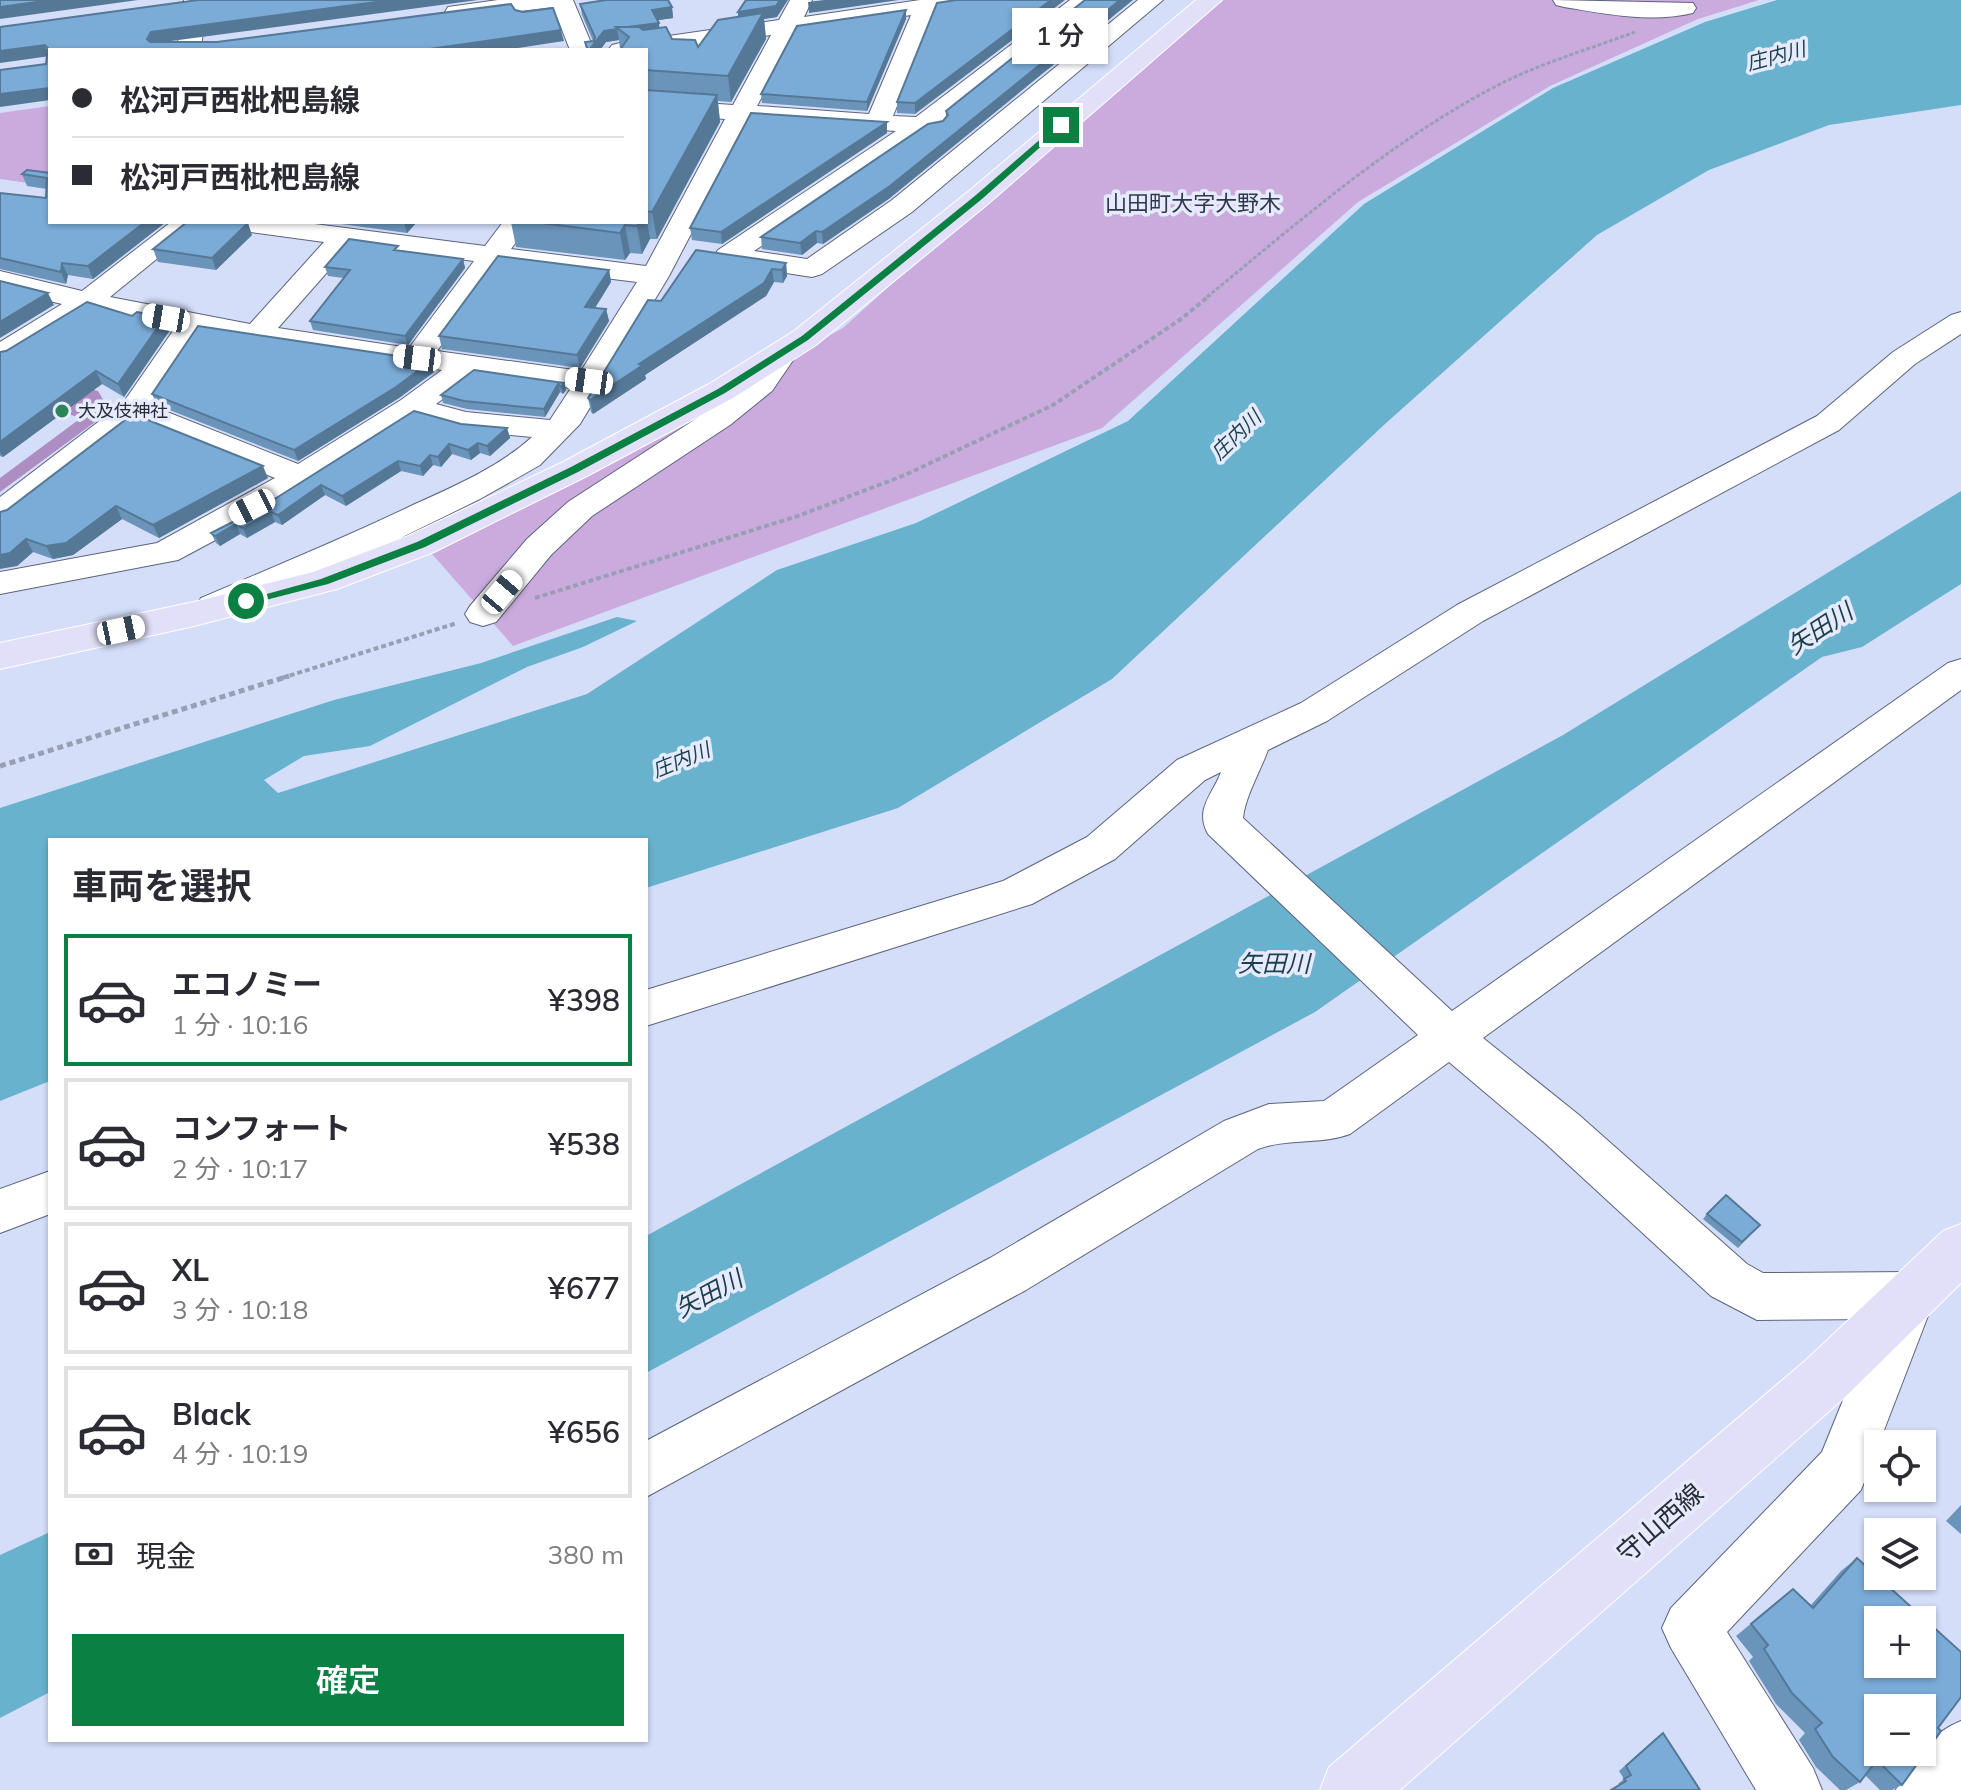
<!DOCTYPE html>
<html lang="ja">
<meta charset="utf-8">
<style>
body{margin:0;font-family:Mulish,"Noto Sans JP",sans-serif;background:#f2f2f3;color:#2b2b33;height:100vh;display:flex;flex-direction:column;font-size:30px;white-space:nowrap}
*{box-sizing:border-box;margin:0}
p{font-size:26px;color:#7c7c81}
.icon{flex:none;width:44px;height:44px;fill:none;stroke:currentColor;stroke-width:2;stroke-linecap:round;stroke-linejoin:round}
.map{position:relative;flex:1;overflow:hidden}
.panel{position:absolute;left:48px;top:838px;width:600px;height:904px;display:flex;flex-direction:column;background:#fff;border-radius:0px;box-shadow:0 2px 6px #0004}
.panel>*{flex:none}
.top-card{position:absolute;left:48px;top:48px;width:600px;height:176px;border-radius:0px;box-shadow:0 2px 6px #0004;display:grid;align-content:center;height:176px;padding:0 24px;background:#fff}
.buttons{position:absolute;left:1864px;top:1430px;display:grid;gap:16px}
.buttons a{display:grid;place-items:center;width:72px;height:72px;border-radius:0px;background:#fff;box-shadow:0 2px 6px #0004;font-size:40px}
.end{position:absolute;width:36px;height:36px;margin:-18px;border:10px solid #0b8043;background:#fff;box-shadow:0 0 0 4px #fff}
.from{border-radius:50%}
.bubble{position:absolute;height:56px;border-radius:0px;background:#fff;box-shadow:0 2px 6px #0004;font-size:26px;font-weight:600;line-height:56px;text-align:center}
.car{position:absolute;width:24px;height:48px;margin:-24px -12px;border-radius:10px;box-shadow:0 0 6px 2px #0007;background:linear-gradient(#fff 24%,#345 0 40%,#fff 0 76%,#345 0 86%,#fff 0)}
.top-card b{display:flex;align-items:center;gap:28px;height:76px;font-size:30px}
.top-card b+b{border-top:2px solid #e1e1e2}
.top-card i{width:20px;height:20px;background:#2b2b33}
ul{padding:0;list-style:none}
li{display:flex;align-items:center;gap:24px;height:132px;margin:0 16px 12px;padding:0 8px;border:4px solid #e1e1e2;border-radius:0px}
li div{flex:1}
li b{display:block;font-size:30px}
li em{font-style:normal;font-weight:600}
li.selected{border-color:#0b8043}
li>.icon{width:72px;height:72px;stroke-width:1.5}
h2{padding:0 24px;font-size:36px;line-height:96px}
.pay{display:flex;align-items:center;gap:20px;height:88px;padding:0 24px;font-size:30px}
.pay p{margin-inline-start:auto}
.cta{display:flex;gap:16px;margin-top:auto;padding:16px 24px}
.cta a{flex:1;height:92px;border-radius:0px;background:#0b8043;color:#fff;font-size:32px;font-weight:600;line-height:92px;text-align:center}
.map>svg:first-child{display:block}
</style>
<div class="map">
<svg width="1961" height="1790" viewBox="0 0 1961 1790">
<rect width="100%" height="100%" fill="#d4def9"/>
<!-- green -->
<g fill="#cbabde">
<polygon points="1221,0 1759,0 1698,19 1550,86 1358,202 1102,428 513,646 432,554 843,328 1087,107"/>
<polygon points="50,106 50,180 28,183 0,179 0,113"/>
</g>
<!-- forest -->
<polygon fill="#ae8ec2" points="58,380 98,391 110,411 0,492 0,478 81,418 41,406"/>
<!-- water -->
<g fill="#69b2ce">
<polygon points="1777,0 1961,0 1961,105 1829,125 1709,170 1597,235 1385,424 1112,679 898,808 646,888 646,840 50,840 50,1081 0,1101 0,808 334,700 481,663 617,617 637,621 583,647 527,667 370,746 304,756 264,780 278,793 587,694 777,570 916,523 1128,421 1364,204 1553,88 1705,22"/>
<polygon points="1961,491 1961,584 1862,647 1822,657 1315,1012 646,1373 646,1236 1563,735"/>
<polygon points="50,1532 50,1692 0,1718 0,1555"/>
</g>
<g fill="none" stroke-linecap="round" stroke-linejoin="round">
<!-- minor casing -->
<g stroke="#5c647c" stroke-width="2">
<g id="minor">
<polygon points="184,0 206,0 201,50 177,50"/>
<polygon points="498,0 573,0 594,50 570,50 553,7 456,19 448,17 445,12 448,7"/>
<path d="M790,0h22l-8,17 116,-17h58l-3,5 -40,6 -42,105 23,1 154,-117h25l-153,122 3,4 -4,5 -14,2 -173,118 53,8 85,-59 246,-200h25l-251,212 -90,62 -10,3 -84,-13 -10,-2 -4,-6 4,-6 178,-119 -146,-10 -81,155 -89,148 -40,41 -60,34 -102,50 -151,65 -13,4 -13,-4 -5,-8 5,-8c72,-31 144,-60 214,-94 40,-18 84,-37 117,-67l-67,-6 -48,-13 -153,96 -86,46 -178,34v-22l157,-29 118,-65 -137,-55 -126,98 -12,3v-27l123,-94 52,-75 -83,-17 -81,50 -11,3v-22l62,-38 -62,-15v-18l82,20 89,-69h31l-92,75 140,27 74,-82 -89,-12 -10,-2 -4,-6h78l186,24 18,-24h28l-20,27 135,17 79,-147 -79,-6v-14l87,6 38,-70 -125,18v-3h-38l4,-5 8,-2 159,-23zM911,15l-42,99 -112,-8 39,-74zM351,245l123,16 -65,87 -131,-20zM500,265l137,17 -56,89 -144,-20zM201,333l241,37 -41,30 -103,64 -146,-58zM475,375l96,13 -21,32 -84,-8 -30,-8z"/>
<path d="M1553,0l140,3 3,5 -3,5c-42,10 -87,1 -129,-6l-8,-2z"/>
<path d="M1961,312v22l-46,30 -76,66 -356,191 -156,100 -59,29c-8,22 -23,47 -25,68l209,193 496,-348 13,-4v31l-478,348 96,77 168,149 16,9 148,-1 18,6 7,17 -75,195 -134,142 86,136 9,22h-66l-85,-142 -9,-20 9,-20 151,-156 54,-133 -119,1 -46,-24 -166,-153 -96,-81 -99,72c-30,11 -63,4 -92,15l-232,141 -380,207v-56l344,-183 234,-137 45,-17 55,-3 94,-66 -210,-201c-14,-25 5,-40 13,-62l-16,8 -90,79 -83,45 -386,122v-36l357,-109 84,-44 90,-77 124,-57 156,-98 360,-189 76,-64 58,-37z"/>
<polygon points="785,341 796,344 800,350 772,391 730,425 592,516 551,555 496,622 483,626 470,622 465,614 470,606 527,539 568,502 708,411 750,377 774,344"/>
<polygon points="50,1171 50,1214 0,1233 0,1189"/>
<path d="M1961,1721v69h-65c13,-31 34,-56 65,-69z"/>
</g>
</g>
<!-- major casing -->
<g stroke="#fff" stroke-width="2">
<g id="major">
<polygon points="1196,0 1222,0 989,203 816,345 733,398 587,476 434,552 337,589 194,626 0,669 0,643 194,602 313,572 408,536 563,462 709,384 794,331 969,191"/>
<polygon points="1961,1224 1961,1283 1844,1398 1400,1790 1320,1790 1329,1767 1806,1360 1943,1231"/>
</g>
</g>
<!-- path-far2 -->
<path stroke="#989fb5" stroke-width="3" stroke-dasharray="4 2" stroke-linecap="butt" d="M1207,297c94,-77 187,-159 297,-215 41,-20 88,-34 131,-50"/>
<!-- path-far1 -->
<g stroke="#989fb5" stroke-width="4" stroke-dasharray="5 3" stroke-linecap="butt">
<polyline points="535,598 798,516 905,475 1053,405 1181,319 1210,295"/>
<polyline points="282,678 457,623"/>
</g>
<!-- path -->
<polyline stroke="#989fb5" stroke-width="5" stroke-dasharray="6 4" stroke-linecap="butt" points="0,766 289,676"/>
<!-- minor -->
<use href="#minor" fill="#fff" fill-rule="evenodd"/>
<!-- major -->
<use href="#major" fill="#e2dff8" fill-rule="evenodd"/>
</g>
<!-- wall -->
<g fill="#6a94ba">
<polygon points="956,0 915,114 897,113 897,102"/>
<polygon points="1085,0 890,198 823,244 817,243 802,255 762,249 761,237 943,121 946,117 946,111"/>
<polygon points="580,4 672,7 673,18 657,20 659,28 672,39 698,47 738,17 738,12 777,17 764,19 766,39 731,102 718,101 720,122 657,239 650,239 642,254 630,253 625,260 516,247 511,222 646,222 646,50 620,49 619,40 606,42 600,50 586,50 585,42 593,41 582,15"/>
<polygon points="906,10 906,19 867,111 762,103 761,94"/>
<polygon points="887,122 887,133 722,244 692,240 690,228"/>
<polygon points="50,173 50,222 166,222 93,279 68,275 66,284 0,269 0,193 46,198 47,189 27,186 22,174"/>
<polygon points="341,222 417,222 407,233 341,224"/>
<polygon points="252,235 216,270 158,262 153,249"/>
<polygon points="399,250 463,259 465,268 408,345 313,330 310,321 344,278 328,276 325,267"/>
<polygon points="786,263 787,276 783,283 774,282 766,296 645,375 646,379 593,414 591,412 588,398 661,301"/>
<polygon points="609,270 611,282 595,308 606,309 609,321 580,368 442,349 439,336"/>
<polygon points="170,330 124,397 102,384 3,457 0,456 0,352"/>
<polygon points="434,372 399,398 298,461 157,405 152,394"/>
<polygon points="564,383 566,390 563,394 560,392 545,417 467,409 443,403 441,395"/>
<polygon points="461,424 507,428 510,438 490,456 480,453 471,460 452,454 441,467 433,465 423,476 401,471 346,506 325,495 282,525 275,522 247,538 240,534 220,546 216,543 211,533"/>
<polygon points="268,478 159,538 122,519 73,555 53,559 33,552 17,566 0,512"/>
<polygon points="1707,1214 1760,1225 1738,1248 1703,1219"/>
<polygon points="1961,1505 1961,1534 1946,1521"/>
<polygon points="1857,1558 1938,1728 1902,1785 1892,1790 1880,1790 1865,1775 1860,1782 1846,1790 1840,1790 1816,1767 1799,1740 1805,1733 1776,1704 1749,1661 1753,1657 1736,1636 1793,1589 1811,1605 1841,1571"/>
<polygon points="1656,1738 1700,1790 1619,1785 1618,1784 1624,1779 1619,1771"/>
</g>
<!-- shaded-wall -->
<g fill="#567897">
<polygon points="52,0 138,0 0,19 0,7"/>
<polygon points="391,0 478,0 156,43 151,50 147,39 151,32"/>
<polygon points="780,0 788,0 777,17 764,19 766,39 731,102 728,76 739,23 738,12"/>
<polygon points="824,0 899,0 809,13 808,2"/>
<polygon points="1051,0 1065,0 915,114 915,103"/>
<polygon points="1120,0 1133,0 890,198 823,244 822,232"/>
<polygon points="672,7 673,18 653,21 652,10"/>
<polygon points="906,10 906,19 867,111 867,102"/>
<polygon points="659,23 660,34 629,37 618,29"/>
<polygon points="617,29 619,40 606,42 600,50 589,50 604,31"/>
<polygon points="561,30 564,41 505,50 423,50"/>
<polygon points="45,45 50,56 0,63 0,51"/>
<polygon points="50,88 50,100 0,107 0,94"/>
<polygon points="717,95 720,122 657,239 652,212"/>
<polygon points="887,122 887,133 722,244 721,232"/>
<polygon points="646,214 650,239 642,254 637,226 639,222 646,222"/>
<polygon points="145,222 166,222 93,279 88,266"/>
<polygon points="404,222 417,222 407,233"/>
<polygon points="248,223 252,235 216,270 212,258"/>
<polygon points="625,225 630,253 625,260 620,233"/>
<polygon points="816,231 817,243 802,255 800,243"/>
<polygon points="463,259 465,268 408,345 405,336"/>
<polygon points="62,263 68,275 66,284 61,272"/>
<polygon points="786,263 787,276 783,283 782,270"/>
<polygon points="772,269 774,282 766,296 645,375 646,379 593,414 590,400"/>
<polygon points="609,270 611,282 588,319 585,307"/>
<polygon points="48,293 54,305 0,338 0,322"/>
<polygon points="606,309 609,321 580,368 577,355"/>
<polygon points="165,317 170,330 124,397 118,384"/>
<polygon points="431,361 434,372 399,398 298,461 294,450"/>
<polygon points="96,371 102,384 3,457 0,452 0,442"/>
<polygon points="564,383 566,390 563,394 561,387"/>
<polygon points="558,384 560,392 545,417 544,409"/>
<polygon points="507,428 510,438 490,456 487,446"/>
<polygon points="478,443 480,453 471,460 468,450"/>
<polygon points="449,444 452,454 441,467 438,457"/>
<polygon points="430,455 433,465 423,476 420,466"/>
<polygon points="398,461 401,471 346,506 342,496"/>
<polygon points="263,466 268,478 159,538 153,525"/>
<polygon points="321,485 325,495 282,525 278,515"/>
<polygon points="116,506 122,519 73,555 53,559 46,546"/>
<polygon points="271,512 275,522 247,538 243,528"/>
<polygon points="236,524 240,534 220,546 215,536"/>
<polygon points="26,539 33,552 17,566 0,569 0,555"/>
</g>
<!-- building -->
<g fill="#7bacd8" stroke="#567897" stroke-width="2" fill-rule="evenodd">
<polygon points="0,0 52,0 0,7"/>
<polygon points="198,0 391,0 151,32 147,39 150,42 217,42 511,4 515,10 523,12 553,8 561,30 423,50 50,50 50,88 0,94 0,70 46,64 48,48 45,45 0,51 0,27"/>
<polygon points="606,0 668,0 672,7 652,10 659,23 628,27 616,27 617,29 604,31 589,50 588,50 585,42 594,41 595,37 580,4"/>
<polygon points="746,0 780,0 776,6 738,12"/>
<polygon points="956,0 1051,0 915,103 897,102 937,3"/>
<polygon points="1085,0 1120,0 890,186 822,232 816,231 800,243 761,237 928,124 943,121 948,115 946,111"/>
<polygon points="906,10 867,102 761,94 797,26"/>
<polygon points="763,13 728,76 646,70 646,50 620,50 629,37 616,27 639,27 643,30 666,27 672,39 695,40 698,47 718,20"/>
<polygon points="646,90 717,95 652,212 646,211"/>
<polygon points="751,113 887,122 721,232 690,228"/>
<polygon points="27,170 50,173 50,222 145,222 88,266 62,263 61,272 0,258 0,193 46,198 47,178 22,174"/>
<polygon points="187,222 241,222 248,223 212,258 153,249"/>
<polygon points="534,222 639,222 637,226 625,225 620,233"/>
<polygon points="349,239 398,246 394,250 463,259 405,336 310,321 350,270 325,267"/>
<polygon points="696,250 786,263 782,270 772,269 764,283 639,364 643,365 590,400 588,398 648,300 661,301"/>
<polygon points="498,256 609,270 585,307 606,309 577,355 439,336"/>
<polygon points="0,281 48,293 0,322"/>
<polygon points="87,302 132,316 137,312 165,317 118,384 96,371 0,442 0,352 6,351"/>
<polygon points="198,326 431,361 396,387 294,450 152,394"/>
<polygon points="474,370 564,383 561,387 558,384 544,409 464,401 441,395"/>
<polygon points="414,411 461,424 507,428 487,446 478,443 468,450 449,444 438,457 430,455 420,466 398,461 342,496 321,485 278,515 271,512 243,528 236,524 215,536 211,533 262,507"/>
<polygon points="133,414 263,466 153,525 116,506 66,543 46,546 26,539 10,553 0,555 0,512 7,510"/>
<polygon points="1726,1195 1760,1225 1742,1242 1707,1214"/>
<path d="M1857,1558l104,94v45l-23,31 3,3 -39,54 -25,-25 -17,22 -27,-25 -18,-28 7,-6 -30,-30 -28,-44 4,-4 -17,-21 42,-35 20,19zM1878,1620h44v44h-44zM1878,1708h44v44h-44z"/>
<polygon points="1663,1733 1700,1790 1611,1790 1626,1781 1624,1779 1631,1775 1626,1766"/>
</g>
<!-- route -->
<polygon fill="#0b8043" points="1059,123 1065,125 982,199 808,340 725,393 578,472 425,547 328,584 246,605 241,601 321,579 417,542 571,467 718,389 802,336 976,195"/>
<!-- markers -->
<circle fill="#2b855a" stroke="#e5ebfc" stroke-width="3" cx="62" cy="411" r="8"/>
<g text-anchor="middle" stroke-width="7" stroke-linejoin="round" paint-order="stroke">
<!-- far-poi labels -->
<g font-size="18" fill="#292c37" stroke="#e5ebfc" text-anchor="start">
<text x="78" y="417">大及伎神社</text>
</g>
<!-- far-water labels -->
<g font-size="20" font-style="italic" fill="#1d3f4c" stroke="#e5ebfc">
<text transform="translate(1776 56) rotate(-15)" y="7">庄内川</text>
<text transform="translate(1236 435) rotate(-44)" y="7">庄内川</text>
<text transform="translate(681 760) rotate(-22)" y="7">庄内川</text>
</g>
<!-- far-quarter labels -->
<g font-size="22" fill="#30384d" stroke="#e5ebfc">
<text x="1193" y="211">山田町大字大野木</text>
</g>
<!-- water labels -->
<g font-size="24" font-style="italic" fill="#1d3f4c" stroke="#e5ebfc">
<text transform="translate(1820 629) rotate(-33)" y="8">矢田川</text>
<text x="1274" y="972">矢田川</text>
<text transform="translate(709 1294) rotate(-28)" y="8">矢田川</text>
</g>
<!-- near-street labels -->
<g font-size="26" fill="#292c37" stroke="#e5ebfc">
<text transform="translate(1660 1523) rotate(-41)" y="9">守山西線</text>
</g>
</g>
</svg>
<div class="buttons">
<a><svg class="icon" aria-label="locate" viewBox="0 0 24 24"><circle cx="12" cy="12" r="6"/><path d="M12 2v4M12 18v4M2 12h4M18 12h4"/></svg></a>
<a><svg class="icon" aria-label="layers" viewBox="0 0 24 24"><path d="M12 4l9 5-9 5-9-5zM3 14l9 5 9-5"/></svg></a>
<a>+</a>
<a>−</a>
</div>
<i class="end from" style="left:246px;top:601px"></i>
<i class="end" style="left:1061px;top:125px"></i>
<div class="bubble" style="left:1012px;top:8px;width:96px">1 分</div>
<i class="car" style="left:166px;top:318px;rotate:280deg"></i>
<i class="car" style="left:417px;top:358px;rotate:277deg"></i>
<i class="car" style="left:589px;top:381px;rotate:278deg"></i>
<i class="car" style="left:252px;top:507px;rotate:243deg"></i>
<i class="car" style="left:502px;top:592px;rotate:40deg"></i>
<i class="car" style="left:121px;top:630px;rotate:78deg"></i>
<div class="top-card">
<b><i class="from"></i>松河戸西枇杷島線</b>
<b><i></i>松河戸西枇杷島線</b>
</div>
<section class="panel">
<h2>車両を選択</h2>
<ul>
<li class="selected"><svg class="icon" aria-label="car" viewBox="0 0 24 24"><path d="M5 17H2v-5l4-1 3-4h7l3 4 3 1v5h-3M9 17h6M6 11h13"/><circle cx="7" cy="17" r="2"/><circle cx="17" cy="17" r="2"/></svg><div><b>エコノミー</b><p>1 分 · 10:16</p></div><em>¥398</em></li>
<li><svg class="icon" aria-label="car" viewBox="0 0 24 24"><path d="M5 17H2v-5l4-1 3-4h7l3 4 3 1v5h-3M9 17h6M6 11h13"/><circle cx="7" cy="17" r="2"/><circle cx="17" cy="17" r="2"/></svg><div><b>コンフォート</b><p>2 分 · 10:17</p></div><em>¥538</em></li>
<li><svg class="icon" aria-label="car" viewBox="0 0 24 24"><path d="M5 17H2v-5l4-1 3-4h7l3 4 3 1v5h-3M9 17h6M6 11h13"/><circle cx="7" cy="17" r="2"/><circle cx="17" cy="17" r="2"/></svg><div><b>XL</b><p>3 分 · 10:18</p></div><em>¥677</em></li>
<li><svg class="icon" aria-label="car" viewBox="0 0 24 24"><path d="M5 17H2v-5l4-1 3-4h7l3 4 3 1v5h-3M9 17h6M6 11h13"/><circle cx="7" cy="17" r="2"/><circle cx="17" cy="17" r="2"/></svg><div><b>Black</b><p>4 分 · 10:19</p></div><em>¥656</em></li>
</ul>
<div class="pay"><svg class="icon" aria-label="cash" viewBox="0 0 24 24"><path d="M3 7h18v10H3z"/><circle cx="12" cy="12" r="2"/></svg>現金<p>380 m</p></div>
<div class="cta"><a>確定</a></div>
</section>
</div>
